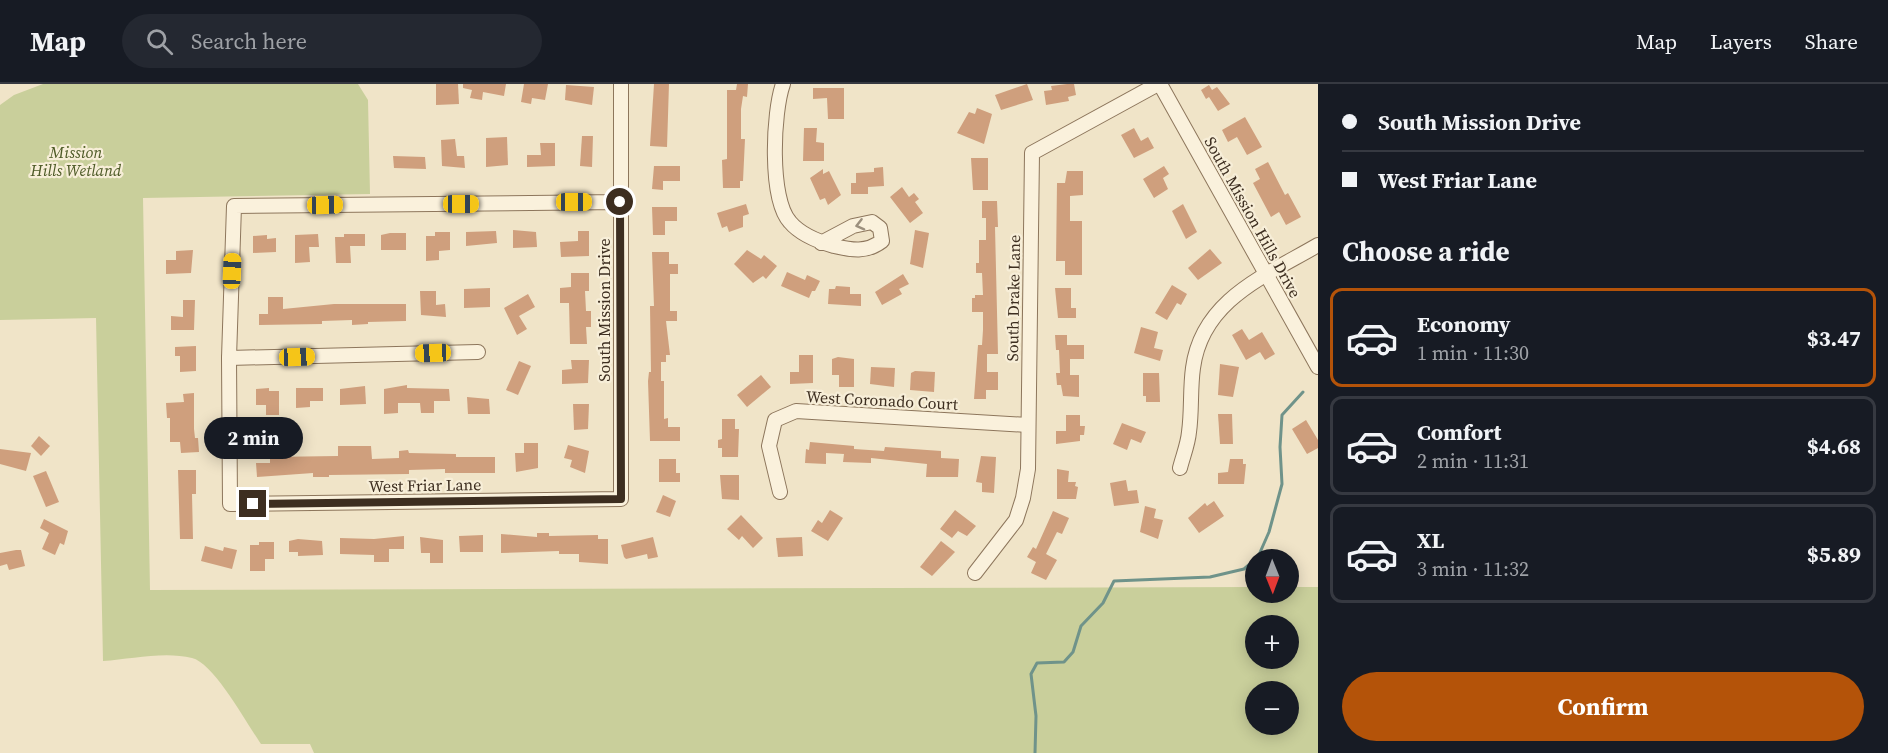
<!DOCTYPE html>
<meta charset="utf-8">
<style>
body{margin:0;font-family:"Source Serif 4",serif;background:#242831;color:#f1f3f6;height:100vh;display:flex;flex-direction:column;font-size:22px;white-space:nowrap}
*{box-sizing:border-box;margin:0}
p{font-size:20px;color:#9ea1a6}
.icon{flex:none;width:33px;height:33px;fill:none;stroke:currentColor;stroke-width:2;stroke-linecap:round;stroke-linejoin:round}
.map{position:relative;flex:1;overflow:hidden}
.sheet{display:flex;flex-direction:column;background:#171b24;width:570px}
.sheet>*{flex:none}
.guide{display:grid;align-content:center;height:132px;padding:0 24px;background:#171b24}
.needle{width:39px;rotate:179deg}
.fabs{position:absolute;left:1245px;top:465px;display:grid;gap:12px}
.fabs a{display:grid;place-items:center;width:54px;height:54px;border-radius:50%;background:#171b24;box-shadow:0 3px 15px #0003;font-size:30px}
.end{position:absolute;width:27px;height:27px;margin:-14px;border:8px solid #3d2e20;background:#fff;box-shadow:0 0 0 3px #fff}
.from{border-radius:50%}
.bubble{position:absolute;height:42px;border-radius:21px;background:#171b24;box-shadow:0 3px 15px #0003;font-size:20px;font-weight:700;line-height:42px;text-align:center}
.car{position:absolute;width:18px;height:36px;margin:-18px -9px;border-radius:8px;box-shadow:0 0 4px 2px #0007;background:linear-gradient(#f5c518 24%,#345 0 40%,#f5c518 0 76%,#345 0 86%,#f5c518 0)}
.guide b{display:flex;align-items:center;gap:21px;height:57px;font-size:22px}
.guide b+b{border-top:2px solid #363941}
.guide i{width:15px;height:15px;background:#f1f3f6}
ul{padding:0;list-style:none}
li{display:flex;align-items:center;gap:18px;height:99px;margin:0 12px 9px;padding:0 12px;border:3px solid #363941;border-radius:12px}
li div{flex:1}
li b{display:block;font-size:22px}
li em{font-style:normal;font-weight:700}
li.active{border-color:#b45309}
li>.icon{width:54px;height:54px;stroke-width:1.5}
h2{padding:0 24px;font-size:27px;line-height:72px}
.action{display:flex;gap:12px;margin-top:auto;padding:12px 24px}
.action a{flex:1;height:69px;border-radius:36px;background:#b45309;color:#fff;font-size:24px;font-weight:700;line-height:69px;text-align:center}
header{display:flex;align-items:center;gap:36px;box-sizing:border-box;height:84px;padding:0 30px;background:#171b24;border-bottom:2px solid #363941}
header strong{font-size:28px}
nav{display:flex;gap:33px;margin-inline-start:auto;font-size:21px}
.search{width:420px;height:54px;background:#242831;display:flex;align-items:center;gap:15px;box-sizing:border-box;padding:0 21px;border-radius:33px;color:#9ea1a6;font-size:22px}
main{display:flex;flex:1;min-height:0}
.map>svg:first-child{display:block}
</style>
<header>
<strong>Map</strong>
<div class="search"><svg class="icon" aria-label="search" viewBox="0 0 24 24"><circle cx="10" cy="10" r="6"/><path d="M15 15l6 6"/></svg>Search here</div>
<nav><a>Map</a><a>Layers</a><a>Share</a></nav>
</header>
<main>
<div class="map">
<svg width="1318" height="669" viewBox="0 0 1318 669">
<rect width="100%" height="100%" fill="#f0e4c8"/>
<!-- green -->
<path fill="#c9cf9b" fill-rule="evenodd" d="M43,0h315l10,16 2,94 -227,4 7,392 1105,-3 1,5h32l1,-5h29v166h-1004l-4,-9h-49c-14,-20 -47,-81 -69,-86 -27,-7 -61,1 -89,3l-7,-343 -96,2v-215l14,-10zM1256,542h32v32h-32zM1256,608h32v32h-32z"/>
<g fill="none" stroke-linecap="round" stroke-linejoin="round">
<!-- stream -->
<polyline stroke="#6f938a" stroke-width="3" points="1035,669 1036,632 1031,590 1037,579 1064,578 1073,568 1081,542 1103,519 1114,497 1210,493 1244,485 1258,473 1269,448 1282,400 1280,363 1282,331 1303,308"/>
</g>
<!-- building -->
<g fill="#cf9f7d">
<polygon points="436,0 458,0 459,20 436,21"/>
<polygon points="463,0 506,0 504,12 483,8 482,16 470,14 472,6 463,4"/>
<polygon points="524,0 548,0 545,16 532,14 531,20 521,18"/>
<polygon points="654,0 669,0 667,63 650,62"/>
<polygon points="737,0 748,0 747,13 743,12 741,25 741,55 745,55 743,97 740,97 740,104 723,104 722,76 727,75 727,6 736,6"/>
<polygon points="1027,0 1033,16 1001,26 995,11"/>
<polygon points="1067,0 1074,0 1076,11 1068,13 1069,17 1046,21 1044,7 1052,6 1051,2"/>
<polygon points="566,1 594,3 592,21 565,16"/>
<polygon points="1209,1 1212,6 1217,3 1230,20 1218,27 1209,13 1206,15 1201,6"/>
<polygon points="813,4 844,4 844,35 828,35 827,14 813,15"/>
<polygon points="977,24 992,30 984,60 957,49 969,28 975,30"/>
<polygon points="1245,33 1262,63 1247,71 1237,53 1228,58 1222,46"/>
<polygon points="804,44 817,44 816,58 824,59 824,77 803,77"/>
<polygon points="1134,44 1141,57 1148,53 1154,64 1134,74 1121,51"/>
<polygon points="582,52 593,52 592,83 580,82"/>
<polygon points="507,53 508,81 486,83 486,54"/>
<polygon points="455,55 457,72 464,72 465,84 442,82 441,56"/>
<polygon points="540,59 555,59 555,82 527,83 527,71 541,71"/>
<polygon points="393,72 425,73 426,85 394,84"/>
<polygon points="971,74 988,74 988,106 973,106"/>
<polygon points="1268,78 1285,111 1288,109 1301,133 1286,141 1279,128 1271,133 1253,99 1260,95 1255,85"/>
<polygon points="654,82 680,82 680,97 663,97 663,106 652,105"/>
<polygon points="1164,82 1169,90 1163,94 1168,105 1154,114 1143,95"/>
<polygon points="883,83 884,102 868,103 868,110 851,110 851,99 856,99 856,89 874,88 874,84"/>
<polygon points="823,85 823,90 829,87 841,111 828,121 825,114 820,116 810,94"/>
<polygon points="1067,87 1083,87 1083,111 1070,112 1070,137 1082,137 1082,191 1065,191 1065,177 1056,177 1057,99 1065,99"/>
<polygon points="902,103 909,113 914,109 919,115 915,118 923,129 910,139 890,113"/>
<polygon points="982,117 997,117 998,143 995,143 998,270 987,270 987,288 998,288 998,306 986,306 986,315 974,315 978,261 982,261 983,246 983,228 972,228 972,214 975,214 975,211 983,211 982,189 976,189 976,179 979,179 979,156 986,156 986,134 982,134"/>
<polygon points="746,120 749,130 743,132 743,143 729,148 727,142 722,144 717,129"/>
<polygon points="1183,120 1197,148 1186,155 1172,127"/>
<polygon points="652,123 677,123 677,137 665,137 665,151 653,151"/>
<polygon points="513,146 536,148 537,163 513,164"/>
<polygon points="915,146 929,149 923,184 910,180"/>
<polygon points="496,147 497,159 466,162 466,148"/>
<polygon points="578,147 589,147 589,172 561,173 560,158 578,157"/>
<polygon points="435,148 450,148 450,166 439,167 439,176 426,177 426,152 435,152"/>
<polygon points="390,149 406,149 406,166 381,166 381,151"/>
<polygon points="318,150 319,163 309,163 310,178 295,179 295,151"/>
<polygon points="344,150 365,150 365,162 350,162 351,179 336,179 335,153 344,153"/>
<polygon points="267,151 267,155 276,154 276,168 253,169 253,152"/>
<polygon points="1210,165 1222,179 1198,196 1188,184"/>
<polygon points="193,166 191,189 166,190 166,176 176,176 176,167"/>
<polygon points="747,166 761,175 764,171 777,182 766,195 763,192 753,199 734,180"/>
<polygon points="652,168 669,168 669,180 678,180 678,190 670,190 670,227 677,227 677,237 666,237 670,271 666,271 666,278 661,278 661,297 664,297 664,335 668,334 668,343 680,343 680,357 650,357 648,297 649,288 651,288 650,222 654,222"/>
<polygon points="787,188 805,196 807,191 820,197 815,207 812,207 809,214 781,202"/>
<polygon points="571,189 589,189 589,207 585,207 586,227 591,227 591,243 586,243 587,260 570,260 569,219 560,219 560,204 571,203"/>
<polygon points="903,190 909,200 899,205 902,210 882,221 875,208"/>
<polygon points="1172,201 1187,210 1181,221 1177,219 1167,236 1155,229"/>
<polygon points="836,202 850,203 850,210 861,210 861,222 828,220 829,205 835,205"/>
<polygon points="490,204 490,223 464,224 464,205"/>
<polygon points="1055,204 1071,204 1071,224 1076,224 1076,234 1058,234"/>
<polygon points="420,207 436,207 436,221 445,220 446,233 421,231"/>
<polygon points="528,210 535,223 519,232 527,245 517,251 504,224"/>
<polygon points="268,213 283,213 283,225 334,220 406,220 406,237 368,238 368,240 352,241 352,236 322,237 322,240 259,241 259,230 268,230"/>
<polygon points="183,216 195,216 194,246 171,246 171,232 183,233"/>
<polygon points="1141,243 1158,248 1154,264 1163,266 1160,277 1134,269"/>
<polygon points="1242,245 1249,256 1262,248 1275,270 1265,276 1260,268 1246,276 1232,251"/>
<polygon points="1055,251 1067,251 1067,261 1084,261 1084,275 1070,275 1070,291 1079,291 1079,313 1063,312 1061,301 1057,301 1056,289 1060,289 1059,266 1056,266"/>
<polygon points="196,262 196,287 180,288 180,272 175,272 175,263"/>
<polygon points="799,271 813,271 813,299 790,300 790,288 799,288"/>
<polygon points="838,273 854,275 854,303 839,303 839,291 832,291 832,275"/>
<polygon points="571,276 589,276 588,299 562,300 562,286 572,285"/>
<polygon points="519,277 531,282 518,311 506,306"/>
<polygon points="1220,280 1239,283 1233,313 1218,311"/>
<polygon points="871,283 895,284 894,303 870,300"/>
<polygon points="915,287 935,288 934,308 910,306 911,289"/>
<polygon points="1143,289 1159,289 1160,318 1146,318 1146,312 1143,312"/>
<polygon points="761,291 771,303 747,323 737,311"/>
<polygon points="407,301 407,304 449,305 450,317 434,317 434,329 421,329 420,319 398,319 398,329 384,330 384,305"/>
<polygon points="365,302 366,320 340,321 340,305"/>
<polygon points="269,304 269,307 279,307 279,331 266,331 266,321 256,321 256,305"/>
<polygon points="296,304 323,304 323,317 310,317 310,323 296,324"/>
<polygon points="194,309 194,345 195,354 198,354 199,368 181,369 180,358 170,358 170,334 167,334 166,319 184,318 183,310"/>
<polygon points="467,313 489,315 490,330 468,330"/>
<polygon points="573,320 589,320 588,345 574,346"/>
<polygon points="1218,330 1232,330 1233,360 1220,360"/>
<polygon points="1066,331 1080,331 1080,342 1085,342 1084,351 1080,351 1080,357 1056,360 1056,347 1066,347"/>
<polygon points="722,335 735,335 735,345 739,345 738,373 722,373 722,364 718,364 718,356 722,355"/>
<polygon points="1306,336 1318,356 1318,364 1307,370 1292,345"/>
<polygon points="1122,339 1146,348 1141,359 1131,355 1127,366 1113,360"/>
<polygon points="39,352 50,362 41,372 31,362"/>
<polygon points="810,358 854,362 854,365 884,367 885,363 941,367 941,374 959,375 958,393 926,393 927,380 871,374 871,379 843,378 844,370 826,369 826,380 805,379 806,365 809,366"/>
<polygon points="524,359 538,359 538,384 516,388 515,369 524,369"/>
<polygon points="568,361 589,367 585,389 570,383 572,376 564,374"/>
<polygon points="338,362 371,362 372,375 399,374 399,367 408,366 409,369 456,370 456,373 495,373 495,389 445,389 445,385 409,386 409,390 329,391 329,393 313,393 313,389 257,393 256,379 270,379 270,373 338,372"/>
<polygon points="0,365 31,369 26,387 0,380"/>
<polygon points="981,372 996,373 994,409 982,408 982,399 976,398"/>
<polygon points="659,375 676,375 676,389 680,389 680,398 659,398"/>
<polygon points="1230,375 1243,375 1243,380 1246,380 1244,400 1218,400 1218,389 1228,388"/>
<polygon points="1057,385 1069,387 1068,398 1076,398 1075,402 1078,403 1076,415 1057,415"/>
<polygon points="178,386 196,386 196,410 192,410 193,455 180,455"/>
<polygon points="46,387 59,418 46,423 33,392"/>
<polygon points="720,391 739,391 739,416 722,415"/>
<polygon points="1126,396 1128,407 1137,406 1139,419 1114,422 1110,399"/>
<polygon points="663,411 676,417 670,433 656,428"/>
<polygon points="1214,417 1224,432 1199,449 1188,434 1205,419 1207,422"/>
<polygon points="1145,422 1156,425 1154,434 1163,436 1158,455 1140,448"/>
<polygon points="830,426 843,434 828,457 811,447 818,436 822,439"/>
<polygon points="955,426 976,442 967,452 958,447 952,454 940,445"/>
<polygon points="1053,427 1069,434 1062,450 1057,448 1046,470 1057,476 1046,496 1031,489 1036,478 1027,473 1033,463 1036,465"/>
<polygon points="741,431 763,454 753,464 742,452 739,456 727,445"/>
<polygon points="44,435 68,447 64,461 60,459 55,471 42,465 49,449 40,444"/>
<polygon points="537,449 549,449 549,452 598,451 598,455 608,455 608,480 579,478 579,470 559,470 559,467 501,469 501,450 537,453"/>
<polygon points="483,451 483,468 460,468 459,452"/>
<polygon points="404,452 404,465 389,465 389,478 374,478 374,471 340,470 340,454 374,455"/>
<polygon points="420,453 443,456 443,479 430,479 430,469 421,469"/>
<polygon points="653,453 658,473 648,475 647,470 626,475 624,473 621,461"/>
<polygon points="802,453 803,472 778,473 776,454"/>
<polygon points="298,455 322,457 323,471 298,472 298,468 289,468 289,457"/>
<polygon points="941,457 955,468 932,492 920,483"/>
<polygon points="259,458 274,458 274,475 265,475 265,487 250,487 250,461 259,461"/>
<polygon points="205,462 223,467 224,463 237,466 232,485 201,477"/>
<polygon points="16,466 21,466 25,482 9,486 7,480 0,482 0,469"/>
</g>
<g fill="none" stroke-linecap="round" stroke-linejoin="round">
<!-- minor casing -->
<g stroke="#8d765c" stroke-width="16">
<g id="minor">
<path d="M783,0c-10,28 -14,115 7,138 10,12 30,20 44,24 18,4 32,7 48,-5l-2,-13 -8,-6 -19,4 -32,17"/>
<polyline points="1160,0 1318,283"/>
<polyline points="620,118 234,122 229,274 230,420 621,415 621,0"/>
<polyline points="229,274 478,268"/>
<path d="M1180,384c3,-12 8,-24 9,-36 3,-21 1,-43 4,-64 9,-68 72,-92 125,-123"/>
<polyline points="780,408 769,362 775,336 796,327 1028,341"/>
<polyline points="975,489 1016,436 1023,414 1028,385 1032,69 1158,0"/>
</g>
</g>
<!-- minor -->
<use href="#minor" stroke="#faf1dc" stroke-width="14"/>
</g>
<!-- one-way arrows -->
<defs><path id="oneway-chevron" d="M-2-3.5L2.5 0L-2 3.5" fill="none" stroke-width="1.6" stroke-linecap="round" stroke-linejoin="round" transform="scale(1.5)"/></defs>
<use stroke="#9c907e" href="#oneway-chevron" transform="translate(860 141) rotate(166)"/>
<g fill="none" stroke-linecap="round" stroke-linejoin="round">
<!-- route -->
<polyline stroke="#3d2e20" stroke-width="8" points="253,420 621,415 620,118"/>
</g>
<g text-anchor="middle" stroke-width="4.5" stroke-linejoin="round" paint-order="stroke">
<!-- park labels -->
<g font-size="16" font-style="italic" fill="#4d5a26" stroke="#f7eed8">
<text x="76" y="74">Mission<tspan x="76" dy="18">Hills Wetland</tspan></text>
</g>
<!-- street labels -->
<g font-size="16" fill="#3d2e20" stroke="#f7eed8">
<text transform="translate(1253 133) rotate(61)" y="6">South Mission Hills Drive</text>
<text transform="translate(1013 214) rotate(-89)" y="6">South Drake Lane</text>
<text transform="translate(604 226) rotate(-90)" y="6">South Mission Drive</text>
<text transform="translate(882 316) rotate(3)" y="6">West Coronado Court</text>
<text transform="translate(425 401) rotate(-1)" y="6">West Friar Lane</text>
</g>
</g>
</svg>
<div class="fabs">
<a><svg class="needle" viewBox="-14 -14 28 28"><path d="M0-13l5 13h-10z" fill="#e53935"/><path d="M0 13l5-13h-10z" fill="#9ea1a6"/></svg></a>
<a>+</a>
<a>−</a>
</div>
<i class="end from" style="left:620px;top:118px"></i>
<i class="end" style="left:253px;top:420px"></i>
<div class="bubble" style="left:204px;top:333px;width:99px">2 min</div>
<i class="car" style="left:574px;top:118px;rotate:90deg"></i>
<i class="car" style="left:461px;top:120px;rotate:90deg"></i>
<i class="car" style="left:325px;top:121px;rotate:89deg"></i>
<i class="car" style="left:232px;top:187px;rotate:2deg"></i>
<i class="car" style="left:433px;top:269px;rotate:268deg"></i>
<i class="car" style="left:297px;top:273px;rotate:88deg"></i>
</div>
<section class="sheet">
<div class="guide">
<b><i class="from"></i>South Mission Drive</b>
<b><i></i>West Friar Lane</b>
</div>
<h2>Choose a ride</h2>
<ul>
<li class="active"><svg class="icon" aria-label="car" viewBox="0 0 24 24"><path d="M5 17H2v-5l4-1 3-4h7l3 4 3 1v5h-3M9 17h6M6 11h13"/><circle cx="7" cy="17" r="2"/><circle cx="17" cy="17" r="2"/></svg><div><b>Economy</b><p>1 min · 11:30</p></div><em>$3.47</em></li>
<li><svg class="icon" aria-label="car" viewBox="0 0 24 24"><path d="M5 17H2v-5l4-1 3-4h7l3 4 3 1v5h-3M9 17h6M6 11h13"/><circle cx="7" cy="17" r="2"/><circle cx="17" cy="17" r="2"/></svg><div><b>Comfort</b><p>2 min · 11:31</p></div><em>$4.68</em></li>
<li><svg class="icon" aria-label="car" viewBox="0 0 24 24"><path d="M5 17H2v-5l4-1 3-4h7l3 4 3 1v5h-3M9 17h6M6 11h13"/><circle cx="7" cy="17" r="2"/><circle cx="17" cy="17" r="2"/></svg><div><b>XL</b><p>3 min · 11:32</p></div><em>$5.89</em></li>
</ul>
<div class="action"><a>Confirm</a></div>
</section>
</main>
